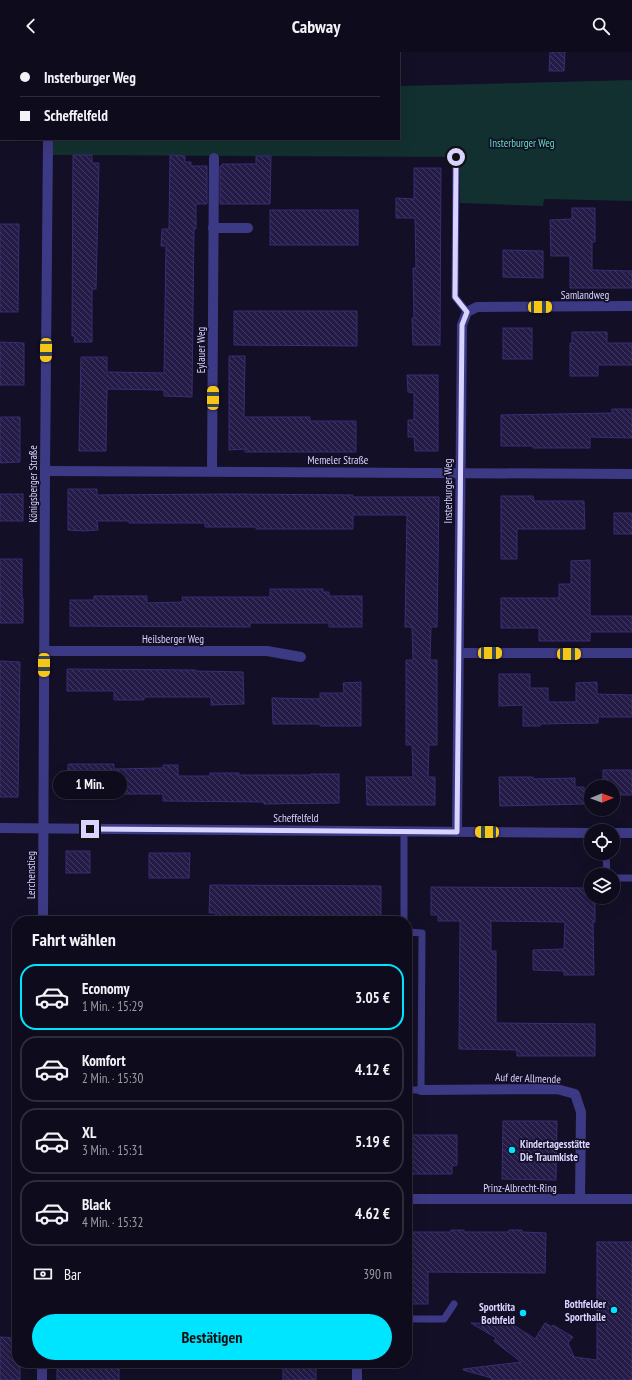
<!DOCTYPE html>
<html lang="de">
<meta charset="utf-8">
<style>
body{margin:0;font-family:"PT Sans Narrow",sans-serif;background:#1c1929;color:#f1f3f6;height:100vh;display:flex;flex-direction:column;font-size:15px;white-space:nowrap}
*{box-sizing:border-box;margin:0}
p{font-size:13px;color:#9b9ba3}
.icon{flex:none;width:22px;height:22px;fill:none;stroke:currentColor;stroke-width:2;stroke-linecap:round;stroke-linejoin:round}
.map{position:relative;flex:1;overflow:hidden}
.side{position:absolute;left:12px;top:864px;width:400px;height:452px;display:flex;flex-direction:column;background:#0e0b1c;border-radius:16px;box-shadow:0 4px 16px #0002,0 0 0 1px #2e2b3b}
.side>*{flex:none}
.guide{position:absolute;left:0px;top:0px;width:400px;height:88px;box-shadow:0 4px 16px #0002,0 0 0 1px #2e2b3b;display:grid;align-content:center;height:88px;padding:0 20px;background:#0e0b1c}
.needle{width:26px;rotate:89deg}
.controls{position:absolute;left:584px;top:728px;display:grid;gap:8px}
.controls a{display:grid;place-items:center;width:36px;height:36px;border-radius:50%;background:#0e0b1c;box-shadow:0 4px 16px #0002,0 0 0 1px #2e2b3b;font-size:20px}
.end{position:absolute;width:18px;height:18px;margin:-9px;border:5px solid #d9d4ff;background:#111;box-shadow:0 0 0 2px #111}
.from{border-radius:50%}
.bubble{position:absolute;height:28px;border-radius:14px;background:#0e0b1c;box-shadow:0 4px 16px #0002,0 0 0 1px #2e2b3b;font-size:13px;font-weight:700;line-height:28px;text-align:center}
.car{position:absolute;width:12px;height:24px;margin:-12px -6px;border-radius:5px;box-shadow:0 0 3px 1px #0007;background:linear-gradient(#f5c518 24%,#345 0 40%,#f5c518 0 76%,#345 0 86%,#f5c518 0)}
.guide b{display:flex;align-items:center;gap:14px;height:38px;font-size:15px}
.guide b+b{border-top:1px solid #2e2b3b}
.guide i{width:10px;height:10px;background:#f1f3f6}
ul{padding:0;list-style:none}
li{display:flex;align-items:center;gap:12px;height:66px;margin:0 8px 6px;padding:0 12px;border:2px solid #2e2b3b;border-radius:16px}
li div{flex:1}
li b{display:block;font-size:15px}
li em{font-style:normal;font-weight:700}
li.active{border-color:#00e5ff}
li>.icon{width:36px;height:36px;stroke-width:1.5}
h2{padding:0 20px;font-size:18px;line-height:48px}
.pay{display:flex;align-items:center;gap:10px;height:44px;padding:0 20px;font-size:15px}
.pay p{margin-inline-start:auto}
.action{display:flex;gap:8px;margin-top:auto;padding:8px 20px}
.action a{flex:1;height:46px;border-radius:24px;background:#00e5ff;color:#111;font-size:16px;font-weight:700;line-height:46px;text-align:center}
header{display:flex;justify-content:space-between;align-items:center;height:52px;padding:0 20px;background:#0e0b1c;font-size:18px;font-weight:700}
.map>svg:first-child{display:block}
</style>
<header><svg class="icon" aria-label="back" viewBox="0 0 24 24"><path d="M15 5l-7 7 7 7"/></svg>Cabway<svg class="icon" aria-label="search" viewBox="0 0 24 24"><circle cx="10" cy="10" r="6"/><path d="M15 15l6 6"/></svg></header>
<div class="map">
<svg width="632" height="1328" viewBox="0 0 632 1328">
<defs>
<pattern id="building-back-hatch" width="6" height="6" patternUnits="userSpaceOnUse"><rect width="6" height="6" fill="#241b47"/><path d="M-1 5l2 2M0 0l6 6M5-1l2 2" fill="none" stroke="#433b63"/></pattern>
</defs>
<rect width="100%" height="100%" fill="#130f26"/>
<!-- green -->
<g fill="#12302f">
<polygon points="0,0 48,0 48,1 1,1 1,71 0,71"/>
<polygon points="632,28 632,149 544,147 543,154 460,151 460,105 48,103 48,87 399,87 399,34"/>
</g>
<!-- building -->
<g fill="url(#building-back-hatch)" stroke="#3b2d73">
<polygon points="550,0 565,0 564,19 549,19"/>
<polygon points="73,103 92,103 92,111 99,111 96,237 92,237 92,290 74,290 75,284 72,284"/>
<polygon points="170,103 185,104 185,110 191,110 191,114 207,114 207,152 196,152 196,177 194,177 192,345 164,344 164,338 107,337 106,399 79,399 81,305 107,305 107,320 164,321 166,194 161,194 162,177 169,177"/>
<polygon points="256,104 271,104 270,152 220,152 220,114 222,114 222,112 256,112"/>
<polygon points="414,116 441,116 440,293 413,293 412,266 414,267 413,216 416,216 415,166 396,166 396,146 414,147"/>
<polygon points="572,156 595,156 595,190 592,190 592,218 632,219 632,236 570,236 570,204 551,204 550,168 572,167"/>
<rect x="270" y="158" width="88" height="35"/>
<polygon points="0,172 19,172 18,260 0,260"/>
<polygon points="503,198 543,199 543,226 503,225"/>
<polygon points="234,259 357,259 357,294 234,293"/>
<rect x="503" y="276" width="29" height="31"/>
<polygon points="572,280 607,280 607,291 632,291 632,313 598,313 598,324 570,324 570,291 572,292"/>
<polygon points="0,290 24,291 24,333 0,333"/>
<polygon points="229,304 245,304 244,365 310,365 310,369 356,369 356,400 245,400 245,397 229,398"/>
<polygon points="407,323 438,323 438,399 415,399 414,385 408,385 408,368 414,368 414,341 408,340"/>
<polygon points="612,357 632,357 632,386 590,385 590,396 533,396 533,394 501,394 501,363 612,361"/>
<polygon points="0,365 20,365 20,410 0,411"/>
<polygon points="68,437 97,437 97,443 230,442 353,443 353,445 439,445 437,575 431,575 430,608 437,608 437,693 429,693 428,725 435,725 435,753 367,753 366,725 413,725 412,693 406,693 406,608 413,608 412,575 405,575 407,463 353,463 353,477 256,477 256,475 205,475 205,471 129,471 129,469 97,469 98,478 83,479 68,478"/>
<rect x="0" y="442" width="23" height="27"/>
<polygon points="501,444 533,444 534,449 584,449 585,477 517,477 517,507 501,507"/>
<rect x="614" y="461" width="18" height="21"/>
<polygon points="0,507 22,507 22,546 23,546 23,571 0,571"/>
<polygon points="590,508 590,564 632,564 632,580 590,580 590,589 539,589 539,576 501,576 501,546 559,546 559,532 571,532 571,509"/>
<polygon points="270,537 323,537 323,540 329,540 329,544 362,544 362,575 329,575 329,571 250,571 250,575 70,574 70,548 94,548 94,544 147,544 147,551 183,550 182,545 270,545"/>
<polygon points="0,609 20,610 18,745 0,745"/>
<polygon points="67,617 196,618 196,619 243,620 244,652 211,653 211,645 144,645 144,648 114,648 114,639 67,639"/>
<polygon points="499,622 530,622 530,636 548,636 548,650 576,650 576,631 597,630 597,642 632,643 632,665 598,665 598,671 540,672 540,674 523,674 523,653 499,654"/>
<polygon points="361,630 361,674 320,674 320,672 273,672 272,646 320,647 320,641 344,641 343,631"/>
<polygon points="68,712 114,712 114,717 163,716 163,713 178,713 178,724 210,724 210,721 239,721 239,723 311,723 311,722 339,722 339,751 264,752 264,750 163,749 163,742 68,742"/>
<polygon points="603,718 632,718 632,743 613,743 613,735 603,735"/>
<polygon points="499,725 533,725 533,727 575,726 575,735 584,735 585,752 500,754"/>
<rect x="66" y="799" width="24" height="22"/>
<polygon points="149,801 190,801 189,826 149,826"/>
<polygon points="210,833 381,834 381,869 216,867 216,861 209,861"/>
<polygon points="431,835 591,836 591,845 595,845 595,870 593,870 594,923 564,923 564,919 533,918 533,898 564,897 565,870 491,869 491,899 496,899 496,971 595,972 595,1004 517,1004 517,998 459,997 460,869 438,869 438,863 431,863"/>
<polygon points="503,1069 557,1069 556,1128 502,1127"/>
<polygon points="407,1083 457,1083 457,1113 452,1114 452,1122 407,1122"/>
<polygon points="451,1178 464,1178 464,1180 509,1180 509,1178 522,1178 522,1180 546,1181 545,1221 428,1220 428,1252 407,1252 407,1180 451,1180"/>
<polygon points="597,1190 632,1190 632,1328 491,1328 492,1326 463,1318 463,1317 521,1310 494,1289 496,1286 471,1271 512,1272 535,1287 545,1271 552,1275 553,1273 573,1285 568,1291 574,1305 597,1308"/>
<polygon points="0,1285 17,1286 17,1311 20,1311 20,1328 0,1328"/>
<polygon points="57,1311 83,1311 83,1313 119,1313 119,1328 57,1328"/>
<rect x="283" y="1311" width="33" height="17"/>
</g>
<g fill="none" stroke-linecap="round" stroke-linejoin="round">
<!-- lane -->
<g stroke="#3d3a85" stroke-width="7">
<polyline points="0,71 1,71"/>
<polyline points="456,105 455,245 467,260"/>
<polyline points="606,801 607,823"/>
<polyline points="613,826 632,826"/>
<polyline points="404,869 404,779"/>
<polyline points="407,880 422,881 421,1038 407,1038"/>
<polyline points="407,1267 444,1267 454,1252"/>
</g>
<!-- street -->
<g stroke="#3d3a85" stroke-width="10">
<polyline points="48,1 48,0"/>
<polyline points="213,176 248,176"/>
<polyline points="45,419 632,422"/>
<polyline points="212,419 214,106"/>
<polyline points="44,599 267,599 301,605"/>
<polyline points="459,601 632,601"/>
<polyline points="0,776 591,781"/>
<polyline points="457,780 462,273 467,260 477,255 632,254"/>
<polyline points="613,781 632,781"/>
<polyline points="43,869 45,419 48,87"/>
<polyline points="421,1038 557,1037 575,1042 581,1060 580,1147"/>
<polyline points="407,1147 632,1147"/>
<polyline points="42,1328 42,1311"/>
<polyline points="357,1328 357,1311"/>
</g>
</g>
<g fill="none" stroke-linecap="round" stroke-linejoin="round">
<!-- route -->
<polyline stroke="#d9d4ff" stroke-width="5" points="90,777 457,780 462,273 467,260 455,245 456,105"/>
</g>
<!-- markers -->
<g fill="#00e5ff" stroke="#130f26" stroke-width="1.5">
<circle cx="512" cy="1098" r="4"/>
<circle cx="614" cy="1258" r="4"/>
<circle cx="523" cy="1261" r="4"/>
</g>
<g text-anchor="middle" stroke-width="3.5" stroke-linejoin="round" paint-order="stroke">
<!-- park labels -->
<g font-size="11" fill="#5fe0c0" stroke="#130f26">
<text x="522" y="95">Insterburger Weg</text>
</g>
<!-- street labels -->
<g font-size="11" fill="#d9d4ff" stroke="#130f26">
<text x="585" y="247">Samlandweg</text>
<text transform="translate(201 298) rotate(-90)" y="4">Eylauer Weg</text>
<text x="338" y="412">Memeler Straße</text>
<text transform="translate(33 432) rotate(-90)" y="4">Königsberger Straße</text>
<text transform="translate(448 439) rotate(-90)" y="4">Insterburger Weg</text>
<text x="173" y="591">Heilsberger Weg</text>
<text x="296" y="770">Scheffelfeld</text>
<text transform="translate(31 823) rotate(-90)" y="4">Lerchenstieg</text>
<text transform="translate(528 1026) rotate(2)" y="4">Auf der Allmende</text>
<text x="520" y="1140">Prinz-Albrecht-Ring</text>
</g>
<!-- poi labels -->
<g font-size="11" font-weight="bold" fill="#d9d4ff" stroke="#130f26" text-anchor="end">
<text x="520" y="1096" text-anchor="start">Kindertagesstätte<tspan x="520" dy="13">Die Traumkiste</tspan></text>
<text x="606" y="1256">Bothfelder<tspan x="606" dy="13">Sporthalle</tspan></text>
<text x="515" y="1259">Sportkita<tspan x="515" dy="13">Bothfeld</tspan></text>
</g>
</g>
</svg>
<div class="controls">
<a><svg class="needle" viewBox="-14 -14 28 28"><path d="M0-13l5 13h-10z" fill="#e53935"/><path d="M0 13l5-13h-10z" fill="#9b9ba3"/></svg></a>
<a><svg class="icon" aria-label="locate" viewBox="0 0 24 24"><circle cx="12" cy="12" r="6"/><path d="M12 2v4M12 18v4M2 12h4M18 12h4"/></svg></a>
<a><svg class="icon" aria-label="layers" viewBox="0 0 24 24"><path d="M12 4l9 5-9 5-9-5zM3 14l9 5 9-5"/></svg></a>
</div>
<i class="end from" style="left:456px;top:105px"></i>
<i class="end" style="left:90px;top:777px"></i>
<div class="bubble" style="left:53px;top:719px;width:74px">1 Min.</div>
<i class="car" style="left:540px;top:255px;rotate:90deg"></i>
<i class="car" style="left:46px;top:298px;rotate:181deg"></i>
<i class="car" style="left:213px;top:346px;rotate:0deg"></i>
<i class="car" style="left:490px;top:601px;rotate:90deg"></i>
<i class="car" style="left:569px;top:602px;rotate:90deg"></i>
<i class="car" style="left:44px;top:613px;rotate:180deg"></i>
<i class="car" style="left:487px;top:780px;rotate:271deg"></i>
<div class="guide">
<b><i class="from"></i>Insterburger Weg</b>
<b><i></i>Scheffelfeld</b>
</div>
<section class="side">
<h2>Fahrt wählen</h2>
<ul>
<li class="active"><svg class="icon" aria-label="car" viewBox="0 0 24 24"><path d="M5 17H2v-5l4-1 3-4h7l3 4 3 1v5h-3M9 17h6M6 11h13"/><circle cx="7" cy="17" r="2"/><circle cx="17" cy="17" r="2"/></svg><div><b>Economy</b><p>1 Min. · 15:29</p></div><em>3.05 €</em></li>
<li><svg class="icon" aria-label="car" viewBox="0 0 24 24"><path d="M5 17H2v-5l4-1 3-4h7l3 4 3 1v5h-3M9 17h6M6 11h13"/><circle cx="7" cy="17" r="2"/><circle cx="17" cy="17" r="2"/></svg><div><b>Komfort</b><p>2 Min. · 15:30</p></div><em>4.12 €</em></li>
<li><svg class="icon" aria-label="car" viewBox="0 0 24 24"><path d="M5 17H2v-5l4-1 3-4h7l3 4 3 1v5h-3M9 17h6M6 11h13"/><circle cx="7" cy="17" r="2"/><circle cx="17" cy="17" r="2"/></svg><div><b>XL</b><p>3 Min. · 15:31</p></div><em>5.19 €</em></li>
<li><svg class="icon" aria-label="car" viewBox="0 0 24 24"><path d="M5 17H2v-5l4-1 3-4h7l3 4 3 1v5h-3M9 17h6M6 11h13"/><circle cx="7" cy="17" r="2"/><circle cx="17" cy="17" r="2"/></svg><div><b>Black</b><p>4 Min. · 15:32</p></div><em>4.62 €</em></li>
</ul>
<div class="pay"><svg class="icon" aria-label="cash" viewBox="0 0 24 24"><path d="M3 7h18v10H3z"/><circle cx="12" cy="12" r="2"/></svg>Bar<p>390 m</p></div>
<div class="action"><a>Bestätigen</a></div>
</section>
</div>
